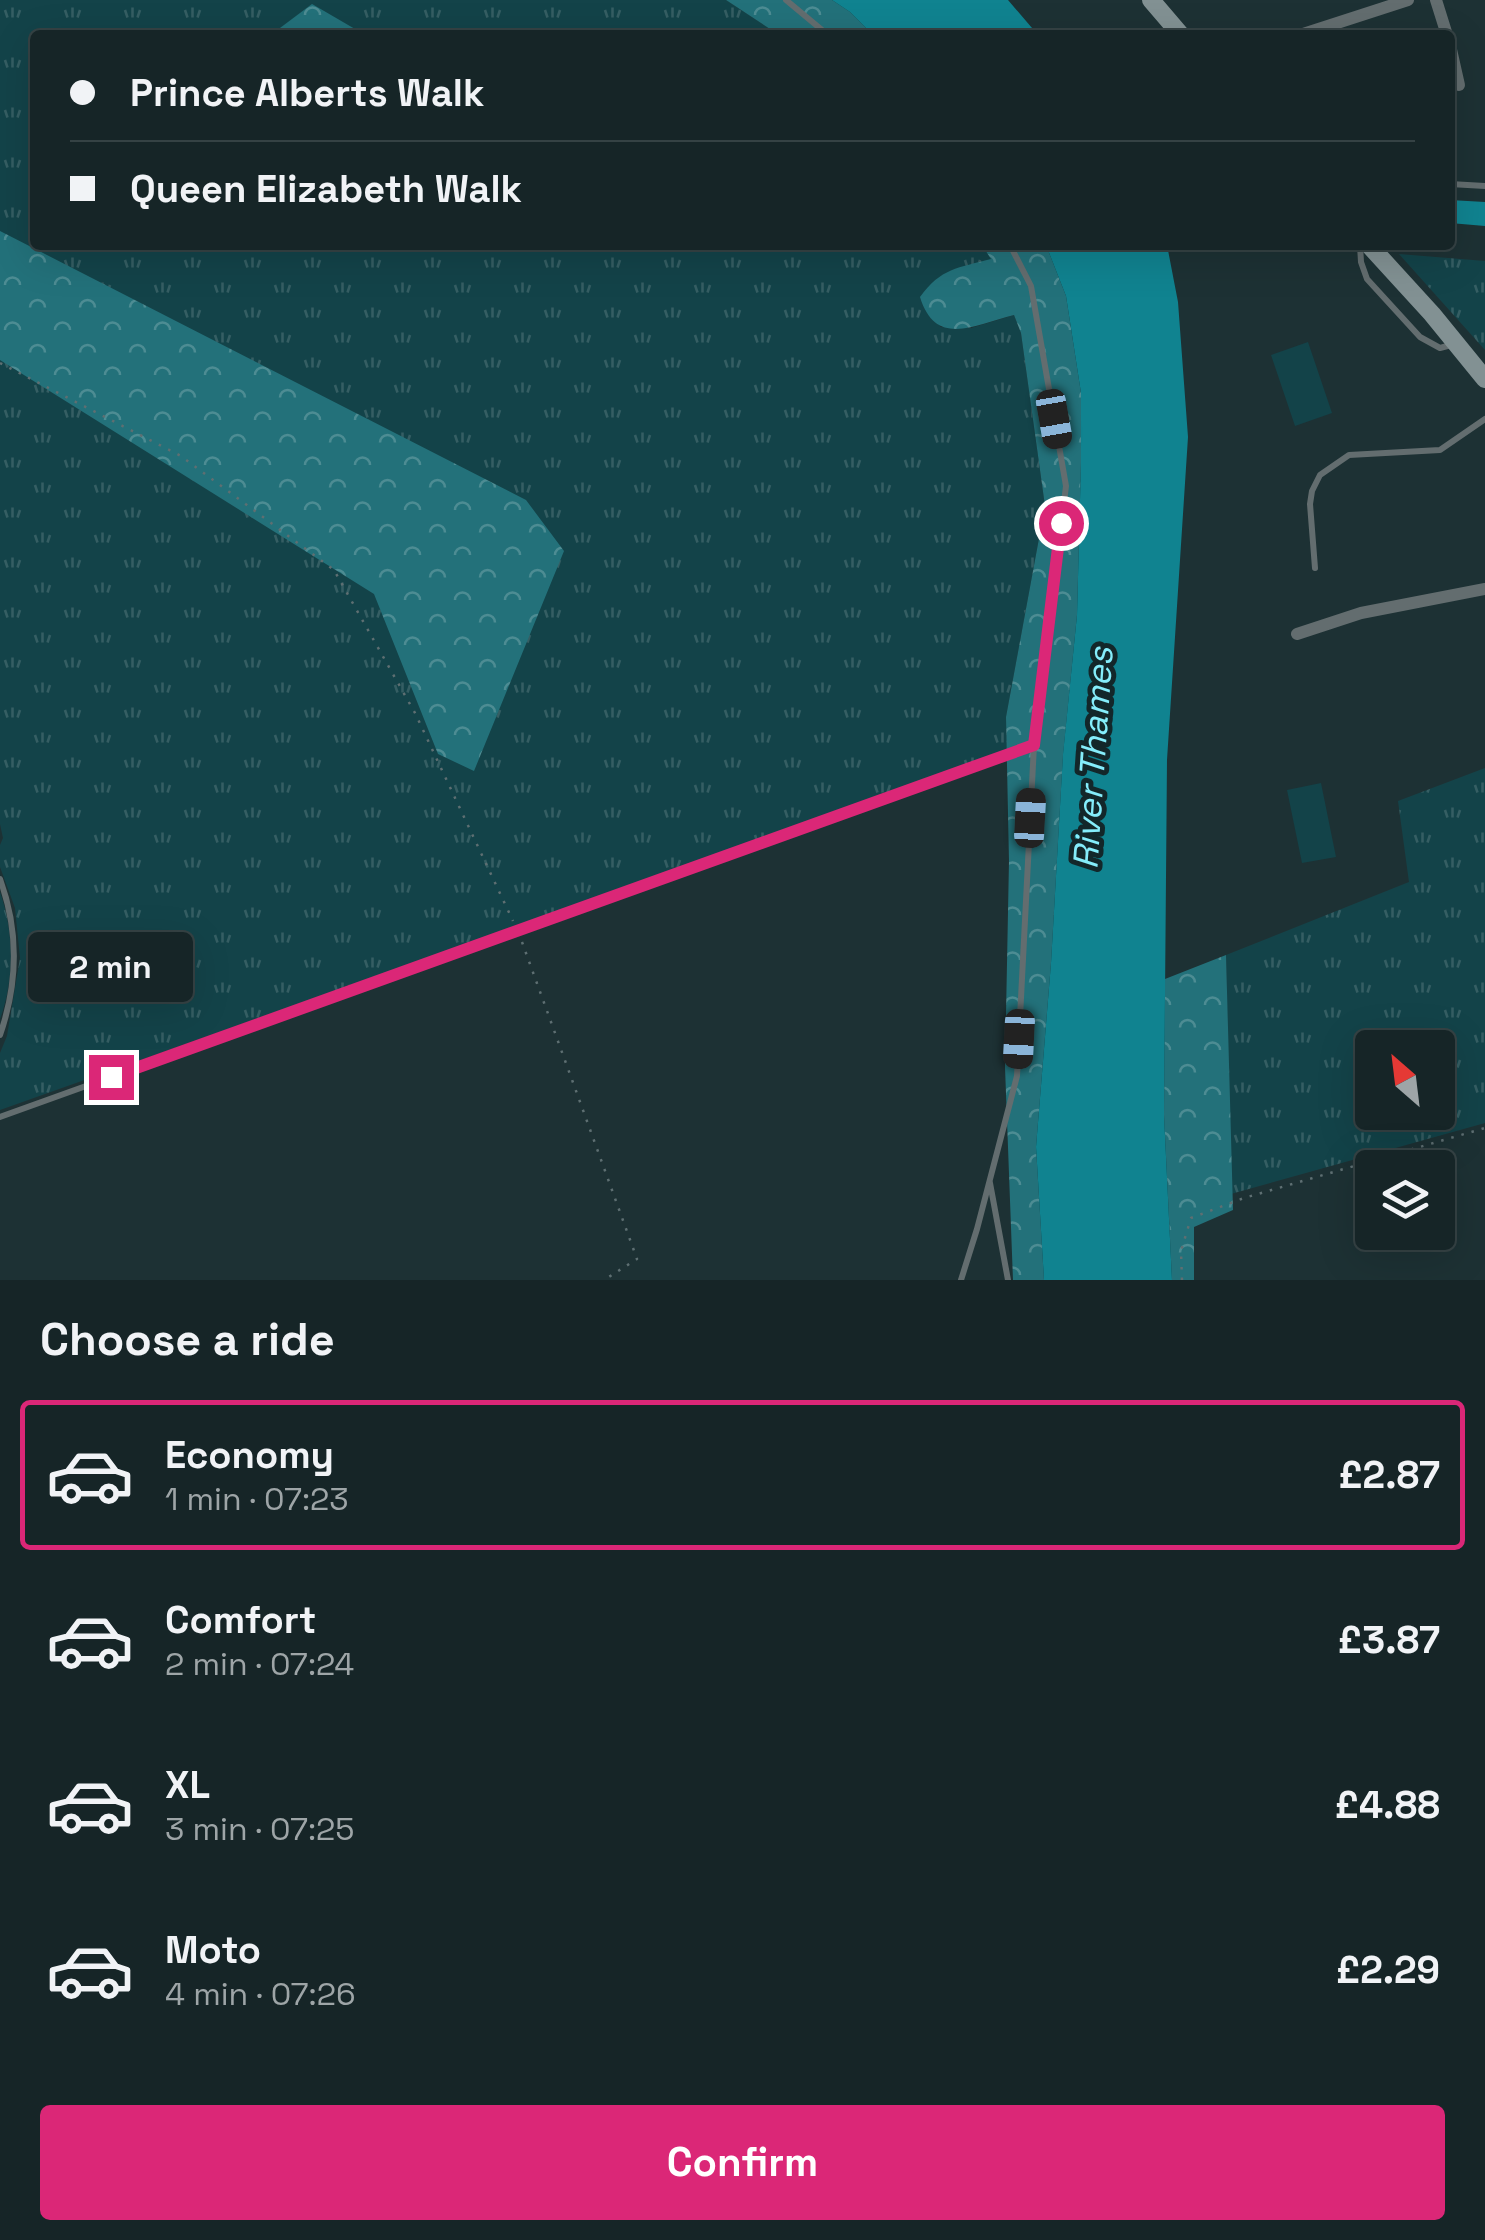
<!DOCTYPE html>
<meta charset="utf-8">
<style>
body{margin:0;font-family:"Space Grotesk",sans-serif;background:#1f2d2f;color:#f1f3f6;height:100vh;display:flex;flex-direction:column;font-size:38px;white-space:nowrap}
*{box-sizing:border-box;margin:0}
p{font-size:32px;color:#9ea5a7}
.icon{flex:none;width:55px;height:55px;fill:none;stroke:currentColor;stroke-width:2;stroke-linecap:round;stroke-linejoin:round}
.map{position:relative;height:1280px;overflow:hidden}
.drawer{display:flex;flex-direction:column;background:#162527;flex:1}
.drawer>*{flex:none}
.hud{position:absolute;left:30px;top:30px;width:1425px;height:220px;border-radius:10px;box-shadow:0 10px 40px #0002,0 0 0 2px #354244;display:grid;align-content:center;height:220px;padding:0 40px;background:#162527}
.needle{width:65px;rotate:332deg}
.tools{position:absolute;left:1355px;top:1030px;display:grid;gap:20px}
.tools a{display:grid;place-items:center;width:100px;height:100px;border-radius:10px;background:#162527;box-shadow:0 10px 40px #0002,0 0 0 2px #354244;font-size:50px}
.end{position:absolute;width:45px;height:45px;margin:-22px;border:12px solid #db2777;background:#fff;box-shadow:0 0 0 5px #fff}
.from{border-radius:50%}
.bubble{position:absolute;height:70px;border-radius:10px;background:#162527;box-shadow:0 10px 40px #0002,0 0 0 2px #354244;font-size:32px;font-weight:800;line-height:70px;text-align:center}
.car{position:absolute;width:30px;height:60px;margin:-30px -15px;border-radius:12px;box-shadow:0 0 8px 2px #0007;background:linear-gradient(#222 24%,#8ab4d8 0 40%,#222 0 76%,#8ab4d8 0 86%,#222 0)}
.hud b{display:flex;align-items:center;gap:35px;height:95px;font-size:38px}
.hud b+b{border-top:2px solid #354244}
.hud i{width:25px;height:25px;background:#f1f3f6}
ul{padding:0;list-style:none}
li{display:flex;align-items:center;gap:30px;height:150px;margin:0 20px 15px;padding:0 20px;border:5px solid transparent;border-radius:10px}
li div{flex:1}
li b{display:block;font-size:38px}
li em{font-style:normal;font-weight:800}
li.selected{border-color:#db2777}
li>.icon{width:90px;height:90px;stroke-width:1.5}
h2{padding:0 40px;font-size:45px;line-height:120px}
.button{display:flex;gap:20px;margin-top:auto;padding:20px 40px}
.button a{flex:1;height:115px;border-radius:10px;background:#db2777;color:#fff;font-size:40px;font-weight:800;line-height:115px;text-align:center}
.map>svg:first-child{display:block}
</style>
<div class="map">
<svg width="1485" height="1280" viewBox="0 0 1485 1280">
<defs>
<pattern id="grass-tufts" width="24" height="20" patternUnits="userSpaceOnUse" patternTransform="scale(2.5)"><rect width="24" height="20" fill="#134349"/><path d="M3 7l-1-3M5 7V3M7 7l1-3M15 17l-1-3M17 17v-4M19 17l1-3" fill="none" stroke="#355e63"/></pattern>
<pattern id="forest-crowns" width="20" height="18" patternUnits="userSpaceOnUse" patternTransform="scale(2.5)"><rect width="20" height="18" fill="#23717a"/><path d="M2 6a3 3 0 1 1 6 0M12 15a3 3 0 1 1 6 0" fill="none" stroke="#4d8c93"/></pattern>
</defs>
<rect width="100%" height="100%" fill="#1d3134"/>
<!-- grass -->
<g fill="url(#grass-tufts)" fill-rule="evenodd">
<polygon points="0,0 726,0 779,35 35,35 35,245 982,245 992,259 940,327 971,328 1014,315 1021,333 1045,506 1006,717 1007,752 0,1110 0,1053 7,1036 20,958 15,908 0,867 0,845 3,838 0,824"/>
<polygon points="1399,254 1485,261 1485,350"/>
<path d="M1485,768v355l-254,71 -5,-239 183,-73 -11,-81zM1372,1048h66v64h-66z"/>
<path d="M0,892c14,41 15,86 0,127z"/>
</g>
<!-- forest -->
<g fill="url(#forest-crowns)">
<polygon points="726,0 832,0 850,12 873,35 779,35"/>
<polygon points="312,4 355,29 355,35 280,35 280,28"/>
<polygon points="0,231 526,500 564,551 474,771 438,754 374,594 0,360"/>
<path d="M982,245h64l20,51 15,97v70l-4,152 -14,140 -12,208 -15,184 8,133h-31l-8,-213 4,-206 -3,-144 39,-211 -24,-173 -7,-18c-38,9 -78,34 -94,-18 21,-29 38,-29 71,-38z"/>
<polygon points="1226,955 1233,1210 1194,1227 1194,1280 1172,1280 1164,1115 1165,979"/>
</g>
<!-- pitch -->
<g fill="#134349">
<polygon points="1308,342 1332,413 1295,426 1271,355"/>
<polygon points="1321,783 1336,857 1302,863 1287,790"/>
</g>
<!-- water -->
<g fill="#108390">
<polygon points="832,0 1008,0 1038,35 873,35 850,12"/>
<polygon points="1450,200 1485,202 1485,226 1450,223"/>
<polygon points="1046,245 1167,245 1178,302 1188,437 1167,760 1164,1115 1172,1280 1044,1280 1036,1147 1051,963 1063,754 1077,615 1081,462 1081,393 1066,296"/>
</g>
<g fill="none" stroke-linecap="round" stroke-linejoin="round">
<!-- path -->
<g stroke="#5e6f72" stroke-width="2.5" stroke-dasharray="2.5 8" stroke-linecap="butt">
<polyline points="0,363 181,456 334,570 415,713 513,921"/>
<polyline points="522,942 637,1259 604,1280"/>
<polyline points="1182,1280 1181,1251 1191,1218 1244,1198 1485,1128"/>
</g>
<!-- lane -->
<g stroke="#636d6f" stroke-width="6">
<polyline points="786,0 828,35"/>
<polyline points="1450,184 1485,186"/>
<polyline points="1360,245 1361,262 1367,279 1420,337 1440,348 1451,345"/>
<polyline points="1315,568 1310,504 1312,491 1320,475 1349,455 1440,450 1485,419"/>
<path d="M0,879c19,52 18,104 0,156"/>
<polyline points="0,1117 1034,745"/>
<polyline points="990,1183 1008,1280"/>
<polyline points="961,1280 977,1229 1017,1076 1034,745 1066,486 1031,286 1010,245"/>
</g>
<!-- street -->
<g stroke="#636d6f" stroke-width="12">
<polyline points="1436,0 1447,35"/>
<polyline points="1300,35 1408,0"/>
<polyline points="1450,45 1459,85"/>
<polyline points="1297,634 1361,613 1485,589"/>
</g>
<!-- secondary -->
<g stroke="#829193" stroke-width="18">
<polyline points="1151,0 1181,35"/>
<polyline points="1369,245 1432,314 1485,379"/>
</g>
</g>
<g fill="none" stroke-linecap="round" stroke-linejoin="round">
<!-- route -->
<polyline stroke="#db2777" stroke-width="12" points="111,1077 1034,745 1061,523"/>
</g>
<g text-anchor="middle" stroke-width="10" stroke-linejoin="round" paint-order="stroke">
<!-- water labels -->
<g font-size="35" font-style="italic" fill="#85edfb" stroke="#13272a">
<text transform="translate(1093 758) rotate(-86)" y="12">River Thames</text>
</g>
</g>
</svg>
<div class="tools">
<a><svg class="needle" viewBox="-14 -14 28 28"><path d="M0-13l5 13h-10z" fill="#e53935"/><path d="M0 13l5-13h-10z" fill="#9ea5a7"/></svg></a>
<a><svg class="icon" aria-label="layers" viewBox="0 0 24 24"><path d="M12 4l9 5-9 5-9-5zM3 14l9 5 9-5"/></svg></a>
</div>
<i class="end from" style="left:1061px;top:523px"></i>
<i class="end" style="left:111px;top:1077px"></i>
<div class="bubble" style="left:28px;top:932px;width:165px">2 min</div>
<i class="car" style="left:1054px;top:419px;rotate:170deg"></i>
<i class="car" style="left:1030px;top:818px;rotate:3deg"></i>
<i class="car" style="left:1019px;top:1039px;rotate:183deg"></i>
<div class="hud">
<b><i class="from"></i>Prince Alberts Walk</b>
<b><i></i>Queen Elizabeth Walk</b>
</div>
</div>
<section class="drawer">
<h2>Choose a ride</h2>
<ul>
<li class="selected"><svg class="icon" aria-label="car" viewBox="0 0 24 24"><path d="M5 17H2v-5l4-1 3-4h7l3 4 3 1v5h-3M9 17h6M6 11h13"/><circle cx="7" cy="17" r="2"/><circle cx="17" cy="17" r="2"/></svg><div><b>Economy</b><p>1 min · 07:23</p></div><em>£2.87</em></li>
<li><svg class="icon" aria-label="car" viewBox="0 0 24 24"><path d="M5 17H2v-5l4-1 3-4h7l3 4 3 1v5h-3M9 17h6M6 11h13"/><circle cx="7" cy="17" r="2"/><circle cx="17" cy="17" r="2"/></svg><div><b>Comfort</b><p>2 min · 07:24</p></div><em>£3.87</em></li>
<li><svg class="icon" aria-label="car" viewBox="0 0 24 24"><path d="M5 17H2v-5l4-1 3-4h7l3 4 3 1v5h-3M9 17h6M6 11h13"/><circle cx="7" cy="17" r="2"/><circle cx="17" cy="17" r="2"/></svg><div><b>XL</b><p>3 min · 07:25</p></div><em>£4.88</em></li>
<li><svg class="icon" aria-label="car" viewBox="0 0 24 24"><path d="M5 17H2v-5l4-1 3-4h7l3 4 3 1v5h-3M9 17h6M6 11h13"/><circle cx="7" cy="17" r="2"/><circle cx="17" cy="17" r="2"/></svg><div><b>Moto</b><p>4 min · 07:26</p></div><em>£2.29</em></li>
</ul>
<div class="button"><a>Confirm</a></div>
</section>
